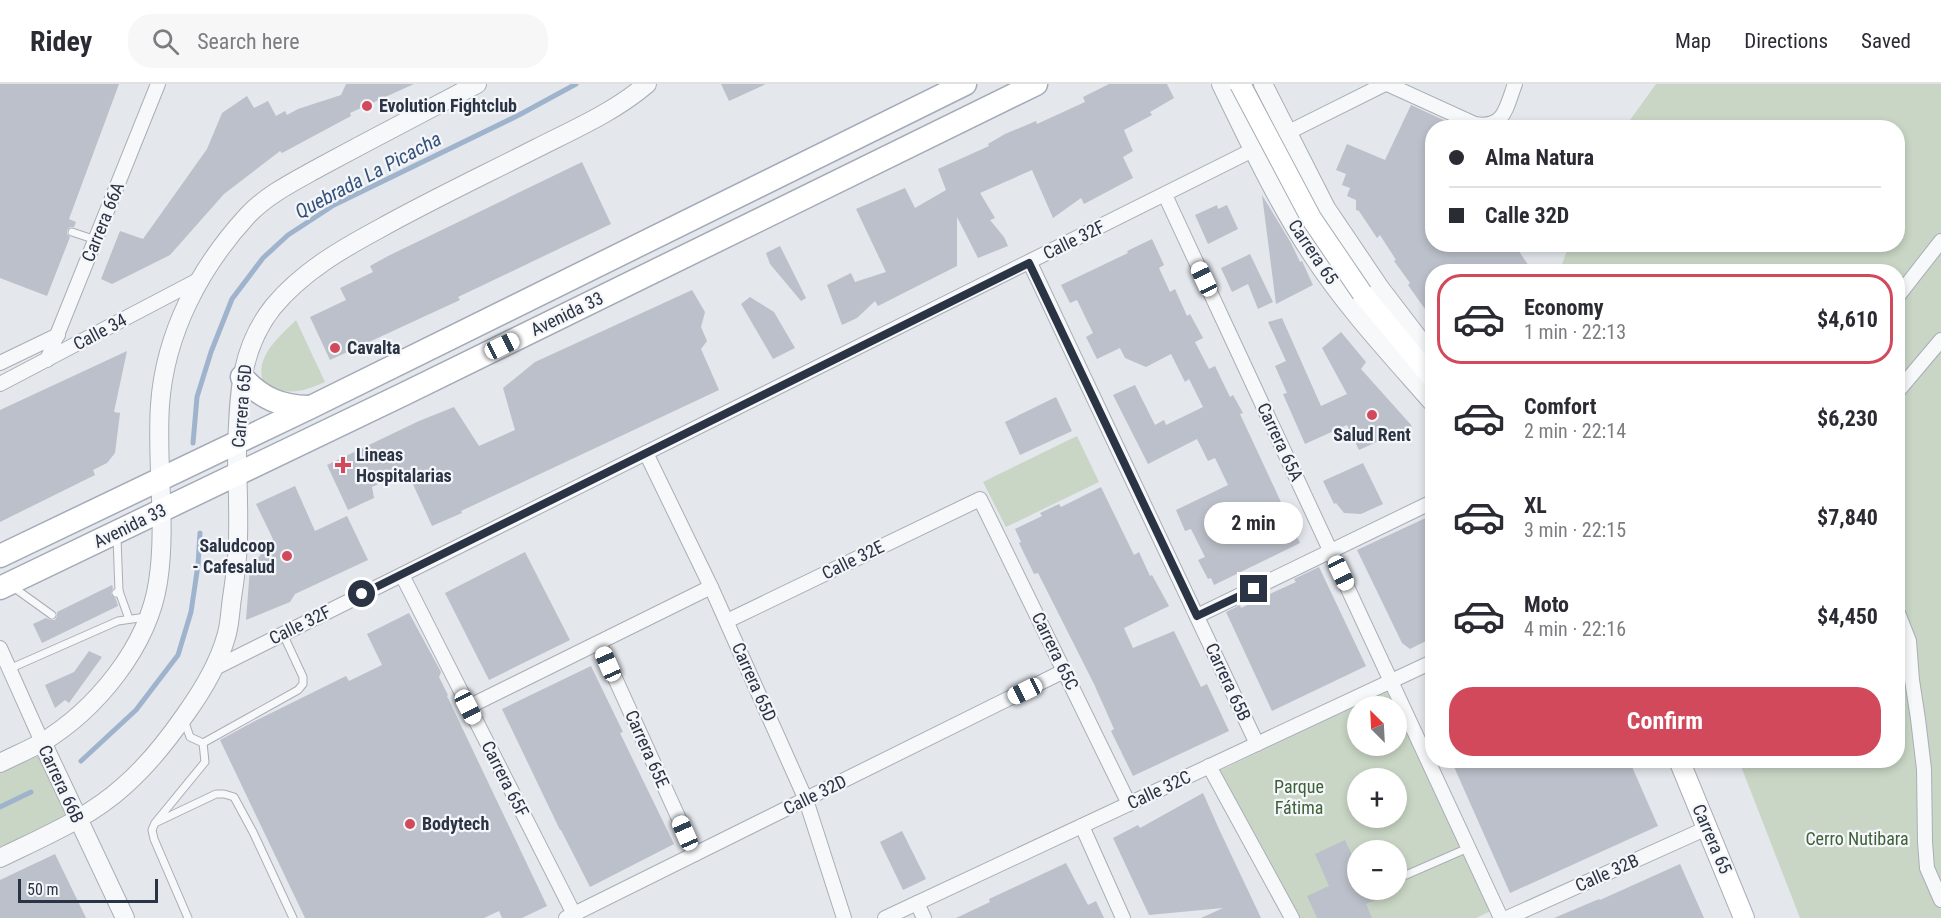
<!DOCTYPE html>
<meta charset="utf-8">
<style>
body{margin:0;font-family:"Roboto Condensed",sans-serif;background:#f7f7f7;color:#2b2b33;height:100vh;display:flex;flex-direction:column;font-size:22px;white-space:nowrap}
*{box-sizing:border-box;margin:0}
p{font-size:20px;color:#7c7c81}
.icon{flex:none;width:33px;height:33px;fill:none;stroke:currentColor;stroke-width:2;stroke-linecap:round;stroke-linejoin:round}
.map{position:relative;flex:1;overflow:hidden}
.panel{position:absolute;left:1425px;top:180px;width:480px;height:504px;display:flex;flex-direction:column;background:#fff;border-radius:24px;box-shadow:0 3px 9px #0003}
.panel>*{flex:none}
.guide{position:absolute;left:1425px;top:36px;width:480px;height:132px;border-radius:24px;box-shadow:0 3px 9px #0003;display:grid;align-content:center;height:132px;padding:0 24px;background:#fff}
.needle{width:39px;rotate:336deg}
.buttons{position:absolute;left:1347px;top:612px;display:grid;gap:12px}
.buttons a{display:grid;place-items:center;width:60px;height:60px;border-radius:50%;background:#fff;box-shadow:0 3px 9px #0003;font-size:30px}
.scale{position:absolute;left:18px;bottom:15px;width:140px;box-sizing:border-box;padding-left:6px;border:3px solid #2b3445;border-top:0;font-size:16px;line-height:21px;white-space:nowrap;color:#2b3445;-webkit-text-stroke:4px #f4f6f9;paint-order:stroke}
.end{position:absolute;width:27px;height:27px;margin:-14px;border:8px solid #2b3445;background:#fff;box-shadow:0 0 0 3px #fff}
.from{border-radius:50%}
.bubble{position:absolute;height:42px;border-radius:21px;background:#fff;box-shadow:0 3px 9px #0003;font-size:20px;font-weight:700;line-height:42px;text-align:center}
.car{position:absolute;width:18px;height:36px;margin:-18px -9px;border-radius:8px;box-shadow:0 0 4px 2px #0007;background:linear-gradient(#fff 24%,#345 0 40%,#fff 0 76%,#345 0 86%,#fff 0)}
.guide b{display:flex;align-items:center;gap:21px;height:57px;font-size:22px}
.guide b+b{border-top:2px solid #e1e1e2}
.guide i{width:15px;height:15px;background:#2b2b33}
ul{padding:10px 0 0;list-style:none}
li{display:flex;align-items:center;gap:18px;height:90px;margin:0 12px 9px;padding:0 12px;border:3px solid transparent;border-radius:24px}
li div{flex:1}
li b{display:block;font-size:22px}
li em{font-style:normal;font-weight:700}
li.selected{border-color:#d1495b}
li>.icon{width:54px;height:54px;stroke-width:1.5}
.primary-button{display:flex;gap:12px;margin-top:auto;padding:12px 24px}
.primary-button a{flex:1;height:69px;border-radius:24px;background:#d1495b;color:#fff;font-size:24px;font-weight:700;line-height:69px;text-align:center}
header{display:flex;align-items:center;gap:36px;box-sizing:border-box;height:84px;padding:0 30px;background:#fff;border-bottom:2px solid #e1e1e2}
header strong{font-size:28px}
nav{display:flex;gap:33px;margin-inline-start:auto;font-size:21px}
.search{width:420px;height:54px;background:#f7f7f7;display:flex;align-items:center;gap:15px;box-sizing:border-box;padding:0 21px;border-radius:24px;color:#7c7c81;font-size:22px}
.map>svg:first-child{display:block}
</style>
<header>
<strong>Ridey</strong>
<div class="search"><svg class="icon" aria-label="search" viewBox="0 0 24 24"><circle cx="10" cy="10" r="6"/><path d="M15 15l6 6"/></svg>Search here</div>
<nav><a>Map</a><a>Directions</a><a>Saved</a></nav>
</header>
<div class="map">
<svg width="1941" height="834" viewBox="0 0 1941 834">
<rect width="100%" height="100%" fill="#e4e7ec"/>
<!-- green -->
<g fill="#c9d6c5" fill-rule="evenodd">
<polygon points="1656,0 1941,0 1941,834 1800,834 1739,677 1898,676 1898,188 1557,188 1561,183 1569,161 1898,160 1898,44 1625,43"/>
<path d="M296,236l29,62c-22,10 -39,14 -61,2 -11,-26 15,-47 32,-64z"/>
<polygon points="1077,352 1099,398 1006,443 983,398"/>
<path d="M1387,608l7,14h-36v40h38l1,-34 94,199 -15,7h-178l-79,-147zM1358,694h38v40h-38zM1358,766h38v40h-38z"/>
<polygon points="42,658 77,735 0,773 0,679"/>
</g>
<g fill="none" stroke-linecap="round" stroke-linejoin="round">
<!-- stream -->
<g stroke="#9fb4cc" stroke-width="5">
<polyline points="193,359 197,313 211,268 232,215 263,174 288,151 334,121 519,31 576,0"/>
<polyline points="81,677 136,626 178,571 191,528 198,481 200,449"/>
<polyline points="0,723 31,708"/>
</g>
</g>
<!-- building -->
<g fill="#bbc0ca">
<polygon points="0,0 119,0 69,135 76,138 74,143 70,143 67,146 67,150 70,153 47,212 0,194"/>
<polygon points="346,0 414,0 350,29 351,32 282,69 280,67 224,110 170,171 112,200 101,195 120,147 143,155 207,65 222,29 247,12 254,24 268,17 276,32 285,27 287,31 298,25 341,11"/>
<polygon points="721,0 766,0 729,17"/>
<polygon points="1109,0 1167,0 1174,14 1150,28 1152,31 1124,46 1133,67 1123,73 1133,94 1084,120 1081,114 1053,134 1032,86 980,109 995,134 990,136 1004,153 1008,162 978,174 957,133 957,182 878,222 875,217 857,234 842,241 827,201 851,189 855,198 886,188 856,125 905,104 915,124 946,106 938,85 989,62 988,60 1005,50 1036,37 1037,40 1085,18 1083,13"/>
<polygon points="1411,21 1461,44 1432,44 1432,160 1514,160 1533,188 1432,188 1432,235 1408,201 1410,199 1394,177 1396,176 1380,151 1377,154 1359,127 1356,126 1356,116 1347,112 1350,104 1342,101 1346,90 1336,86 1347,60 1385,76"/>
<polygon points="582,78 611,140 458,213 460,216 330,276 310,233 346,216 340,204 373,188 370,182 388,172"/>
<polygon points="1262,111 1291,159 1300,178 1302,177 1313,201 1276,220"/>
<polygon points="1217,121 1218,125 1227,121 1238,145 1208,160 1195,131"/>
<polygon points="1152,155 1164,181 1159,184 1170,208 1175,205 1187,232 1190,230 1203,254 1195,258 1209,285 1215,282 1230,313 1233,311 1243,329 1240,330 1300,459 1214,501 1211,494 1208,495 1198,476 1205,473 1191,445 1185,447 1176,426 1228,401 1215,374 1208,377 1197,355 1148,380 1113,311 1135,301 1155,341 1164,336 1166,341 1203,323 1189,295 1185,298 1171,270 1146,283 1125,274 1120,264 1097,275 1086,253 1093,249 1077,216 1070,219 1061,201 1128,169 1127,167"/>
<polygon points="780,162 806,214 801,217 770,180 766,169"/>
<polygon points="1250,170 1273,218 1258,225 1248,200 1232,208 1221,184"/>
<polygon points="692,206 705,228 701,243 707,257 701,265 719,306 461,427 462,429 432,442 407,387 372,403 374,414 348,426 327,381 419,337 454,323 479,362 515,346 503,304 535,278"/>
<polygon points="750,213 774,228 795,264 773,275 741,220"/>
<polygon points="1282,234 1321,322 1347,310 1322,264 1341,248 1366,278 1361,285 1412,342 1359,366 1347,341 1305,360 1283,310 1287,309 1275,282 1286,277 1268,238"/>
<polygon points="127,267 114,328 120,329 115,369 107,379 93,386 95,391 0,438 0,326"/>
<polygon points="1056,313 1072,347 1020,371 1005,338"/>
<polygon points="1363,379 1383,420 1361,430 1344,429 1336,419 1334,420 1323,397"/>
<polygon points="295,402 315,447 347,432 368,476 295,510 290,518 246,536 250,484 273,455 256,420"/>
<polygon points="1101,403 1134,471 1139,468 1150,492 1152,491 1169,522 1124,544 1133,564 1174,547 1201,603 1207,600 1229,647 1133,692 1111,647 1114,645 1094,600 1038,489 1034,490 1019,459 1021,458 1015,445 1042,432 1040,429 1059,420 1061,423"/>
<polygon points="1432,431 1432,554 1410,565 1402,559 1357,466"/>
<polygon points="525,468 570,556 489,596 445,509"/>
<polygon points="1319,483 1366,582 1272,627 1226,528 1240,521 1241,524 1274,508 1296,498 1294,495"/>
<polygon points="112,501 113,504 111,510 116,515 118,522 42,559 33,540 46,534 51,536 55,536 57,532 57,528"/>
<polygon points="409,529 441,588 439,593 448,611 447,612 547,822 522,834 502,834 499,827 484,834 305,834 220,656 253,638 346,592 349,597 382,581 367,550"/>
<polygon points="89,567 102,573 69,619 65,616 55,624 45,601 74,588"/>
<polygon points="591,582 623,648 620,649 674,760 590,803 561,746 560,746 502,625"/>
<polygon points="1451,676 1629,676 1658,742 1510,809"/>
<polygon points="1203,709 1219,745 1261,834 1201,834 1223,824 1149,831 1113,754 1138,741 1140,744"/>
<polygon points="902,747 926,795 903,806 880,758"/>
<polygon points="1345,756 1358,784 1358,806 1400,806 1366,820 1372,834 1317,834 1307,812 1329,802 1315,770"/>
<polygon points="55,770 86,834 0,834 0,796"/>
<polygon points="1066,779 1088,821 1096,817 1104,834 956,834 990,818 989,815"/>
<polygon points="1680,780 1704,834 1554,834 1599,815 1600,816"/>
</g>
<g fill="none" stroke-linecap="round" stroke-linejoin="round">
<!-- service casing -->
<g stroke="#a9aeb7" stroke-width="9">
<g id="service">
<polyline points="72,148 96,156"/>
<polyline points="13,503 52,531"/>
<polyline points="119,507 129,535"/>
<polyline points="116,509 119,507 117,454"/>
<polyline points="9,585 118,537 146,533"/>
<polyline points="184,636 190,653 203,659 205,678 155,739 152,746 154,755 188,834"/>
<polyline points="203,659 298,606 303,600 303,593 283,550"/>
<polyline points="157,738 216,710 224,710 234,713 253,748 293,834"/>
<polyline points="1406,791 1468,764"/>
</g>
</g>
<!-- minor casing -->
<g stroke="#a9aeb7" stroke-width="16">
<g id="minor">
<path d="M1387,0l88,40c30,5 31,-17 40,-40"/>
<polyline points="1165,111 1501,834"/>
<polyline points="1030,179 1257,660"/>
<polyline points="1898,212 1941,157"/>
<polyline points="47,276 158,0"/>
<polyline points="0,279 58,251"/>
<polyline points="0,300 200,195"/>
<polyline points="1898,307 1941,256"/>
<polyline points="646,369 711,503 806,716 844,834"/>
<polyline points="402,491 576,834"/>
<polyline points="1898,529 1909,557 1912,596 1918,635 1924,685 1925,758 1927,784 1941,816"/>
<polyline points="1197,532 1432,418"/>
<polyline points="727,537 980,415 1129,720"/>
<polyline points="599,559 695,770"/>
<polyline points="0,564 42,658"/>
<polyline points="215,584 1385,0"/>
<polyline points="468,623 711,503"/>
<polyline points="1209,682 1292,834"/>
<polyline points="1082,742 1123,834"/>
<polyline points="917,819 924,834"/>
<polyline points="566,834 1064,587"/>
<polyline points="885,834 1432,578"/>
<polyline points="1507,834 1707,744"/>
</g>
</g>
<!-- tertiary casing -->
<g stroke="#a9aeb7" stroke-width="20">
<g id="tertiary">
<path d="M1221,0c28,57 55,116 90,169 35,54 79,101 121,149"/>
<polyline points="1263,0 1326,124 1380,204 1432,272"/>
<polyline points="42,658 125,834"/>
<path d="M0,679c14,-7 28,-13 41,-20 55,-33 107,-96 117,-161 9,-58 -2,-118 2,-177 5,-72 40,-138 88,-190 20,-21 47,-34 72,-48 52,-28 104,-55 157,-83"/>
<path d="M0,774c43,-21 89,-40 124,-72 24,-21 43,-45 61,-71 18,-25 33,-50 41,-78 4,-12 4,-26 6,-39 3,-20 6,-40 6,-60 1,-30 -1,-59 -1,-89 2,-52 2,-99 36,-142 29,-35 67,-57 106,-78 52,-29 105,-54 158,-81 38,-19 77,-36 110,-64"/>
</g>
</g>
<!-- secondary casing -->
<g stroke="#a9aeb7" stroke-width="22">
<g id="secondary">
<polyline points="1362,209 1432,294"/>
<polyline points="1679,676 1744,834"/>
</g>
</g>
<!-- primary casing -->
<g stroke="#a3abb8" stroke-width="25">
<g id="primary">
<path d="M242,293c19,21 39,30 67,30"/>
<polyline points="0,472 311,323 965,0"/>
<polyline points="0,504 404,310 1036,0"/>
</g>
</g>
<!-- service -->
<use href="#service" stroke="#f7f8fa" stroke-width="7"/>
<!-- minor -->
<use href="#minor" stroke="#f7f8fa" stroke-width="14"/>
<!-- tertiary -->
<use href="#tertiary" stroke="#f7f8fa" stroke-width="18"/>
<!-- secondary -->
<use href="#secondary" stroke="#fff" stroke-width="20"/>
<!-- primary -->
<use href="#primary" stroke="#fff" stroke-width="22"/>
<!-- secondary-bridge casing -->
<g stroke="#a9aeb7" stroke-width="22" stroke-linecap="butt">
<polyline id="secondary-bridge" points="1240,0 1311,134 1362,209"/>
</g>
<!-- secondary-bridge -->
<use href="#secondary-bridge" stroke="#fff" stroke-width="20"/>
</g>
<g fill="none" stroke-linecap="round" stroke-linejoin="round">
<!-- route -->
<polyline stroke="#2b3445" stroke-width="8" points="362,510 1029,179 1197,532 1254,505"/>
</g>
<!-- markers -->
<g fill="#d1495b" stroke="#f4f6f9" stroke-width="2">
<circle cx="367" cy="22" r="6"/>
<circle cx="335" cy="264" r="6"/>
<circle cx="1372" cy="331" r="6"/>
<path d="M340 372h6v6h6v6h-6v6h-6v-6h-6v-6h6z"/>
<circle cx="287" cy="472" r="6"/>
<circle cx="410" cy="740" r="6"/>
</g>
<g text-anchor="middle" stroke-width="4.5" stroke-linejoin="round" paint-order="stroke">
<!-- poi labels -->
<g font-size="18" font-weight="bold" fill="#2b3445" stroke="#f4f6f9" text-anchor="start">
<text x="379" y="28">Evolution Fightclub</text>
<text x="347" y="270">Cavalta</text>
<text x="1372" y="357" text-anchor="middle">Salud Rent</text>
<text x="356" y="377">Lineas<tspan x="356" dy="21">Hospitalarias</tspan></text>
<text x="275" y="468" text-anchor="end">Saludcoop<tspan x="275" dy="21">- Cafesalud</tspan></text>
<text x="422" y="746">Bodytech</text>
</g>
<!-- street labels -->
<g font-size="18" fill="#2b3445" stroke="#f4f6f9">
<text transform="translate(103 138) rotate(-68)" y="6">Carrera 66A</text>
<text transform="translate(1074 156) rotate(-26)" y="6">Calle 32F</text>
<text transform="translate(1313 168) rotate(56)" y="6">Carrera 65</text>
<text transform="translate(567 230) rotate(-26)" y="6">Avenida 33</text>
<text transform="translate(100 248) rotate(-28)" y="6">Calle 34</text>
<text transform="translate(242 322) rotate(-85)" y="6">Carrera 65D</text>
<text transform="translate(1280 358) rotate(65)" y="6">Carrera 65A</text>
<text transform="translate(130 442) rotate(-26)" y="6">Avenida 33</text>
<text transform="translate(853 476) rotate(-26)" y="6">Calle 32E</text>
<text transform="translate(300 541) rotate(-26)" y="6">Calle 32F</text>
<text transform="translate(1055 567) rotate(64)" y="6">Carrera 65C</text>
<text transform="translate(754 598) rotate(66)" y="6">Carrera 65D</text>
<text transform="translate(1228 598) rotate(65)" y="6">Carrera 65B</text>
<text transform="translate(647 665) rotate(66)" y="6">Carrera 65E</text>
<text transform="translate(505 695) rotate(63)" y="6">Carrera 65F</text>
<text transform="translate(61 700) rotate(65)" y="6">Carrera 66B</text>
<text transform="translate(1159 706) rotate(-25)" y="6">Calle 32C</text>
<text transform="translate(815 711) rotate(-26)" y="6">Calle 32D</text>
<text transform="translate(1712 755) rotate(67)" y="6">Carrera 65</text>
<text transform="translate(1607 789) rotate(-24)" y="6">Calle 32B</text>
</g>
<!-- park labels -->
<g font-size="18" fill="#3f6138" stroke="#f4f6f9">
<text x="1299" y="709">Parque<tspan x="1299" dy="21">Fátima</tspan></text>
<text x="1857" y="761">Cerro Nutibara</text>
</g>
<!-- water labels -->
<g font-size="20" font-style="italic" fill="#34527a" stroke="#f4f6f9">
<text transform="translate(368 91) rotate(-28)" y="7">Quebrada La Picacha</text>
</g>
</g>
</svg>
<div class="buttons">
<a><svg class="needle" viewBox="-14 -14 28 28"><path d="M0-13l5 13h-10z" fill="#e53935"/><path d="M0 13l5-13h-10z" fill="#7c7c81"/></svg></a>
<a>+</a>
<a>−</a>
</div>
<div class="scale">50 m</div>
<i class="end from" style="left:362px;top:510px"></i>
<i class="end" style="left:1254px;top:505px"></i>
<div class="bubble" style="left:1204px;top:418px;width:99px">2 min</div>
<i class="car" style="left:1204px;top:195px;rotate:335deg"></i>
<i class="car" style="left:502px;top:262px;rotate:64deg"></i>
<i class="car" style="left:1341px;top:489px;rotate:155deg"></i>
<i class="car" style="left:608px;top:580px;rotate:336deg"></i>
<i class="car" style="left:1025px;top:607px;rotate:244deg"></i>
<i class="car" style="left:468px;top:623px;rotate:153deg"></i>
<i class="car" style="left:685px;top:749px;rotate:336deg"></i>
<div class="guide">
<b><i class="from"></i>Alma Natura</b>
<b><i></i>Calle 32D</b>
</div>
<section class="panel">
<ul>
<li class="selected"><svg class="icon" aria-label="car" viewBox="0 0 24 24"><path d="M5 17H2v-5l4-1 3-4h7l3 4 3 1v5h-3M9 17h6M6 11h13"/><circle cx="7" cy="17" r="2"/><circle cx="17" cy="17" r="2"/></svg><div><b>Economy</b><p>1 min · 22:13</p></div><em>$4,610</em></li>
<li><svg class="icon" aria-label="car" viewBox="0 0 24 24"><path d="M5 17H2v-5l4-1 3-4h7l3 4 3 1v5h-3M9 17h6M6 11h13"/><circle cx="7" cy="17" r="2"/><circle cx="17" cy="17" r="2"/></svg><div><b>Comfort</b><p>2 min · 22:14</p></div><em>$6,230</em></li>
<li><svg class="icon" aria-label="car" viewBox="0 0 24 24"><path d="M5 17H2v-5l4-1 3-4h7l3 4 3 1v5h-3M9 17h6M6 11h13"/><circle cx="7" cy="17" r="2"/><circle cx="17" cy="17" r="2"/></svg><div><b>XL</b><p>3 min · 22:15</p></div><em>$7,840</em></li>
<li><svg class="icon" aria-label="car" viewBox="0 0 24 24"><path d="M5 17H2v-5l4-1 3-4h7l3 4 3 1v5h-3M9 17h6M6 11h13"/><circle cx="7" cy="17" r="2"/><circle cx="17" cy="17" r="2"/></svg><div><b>Moto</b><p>4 min · 22:16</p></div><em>$4,450</em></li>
</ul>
<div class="primary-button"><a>Confirm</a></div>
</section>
</div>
